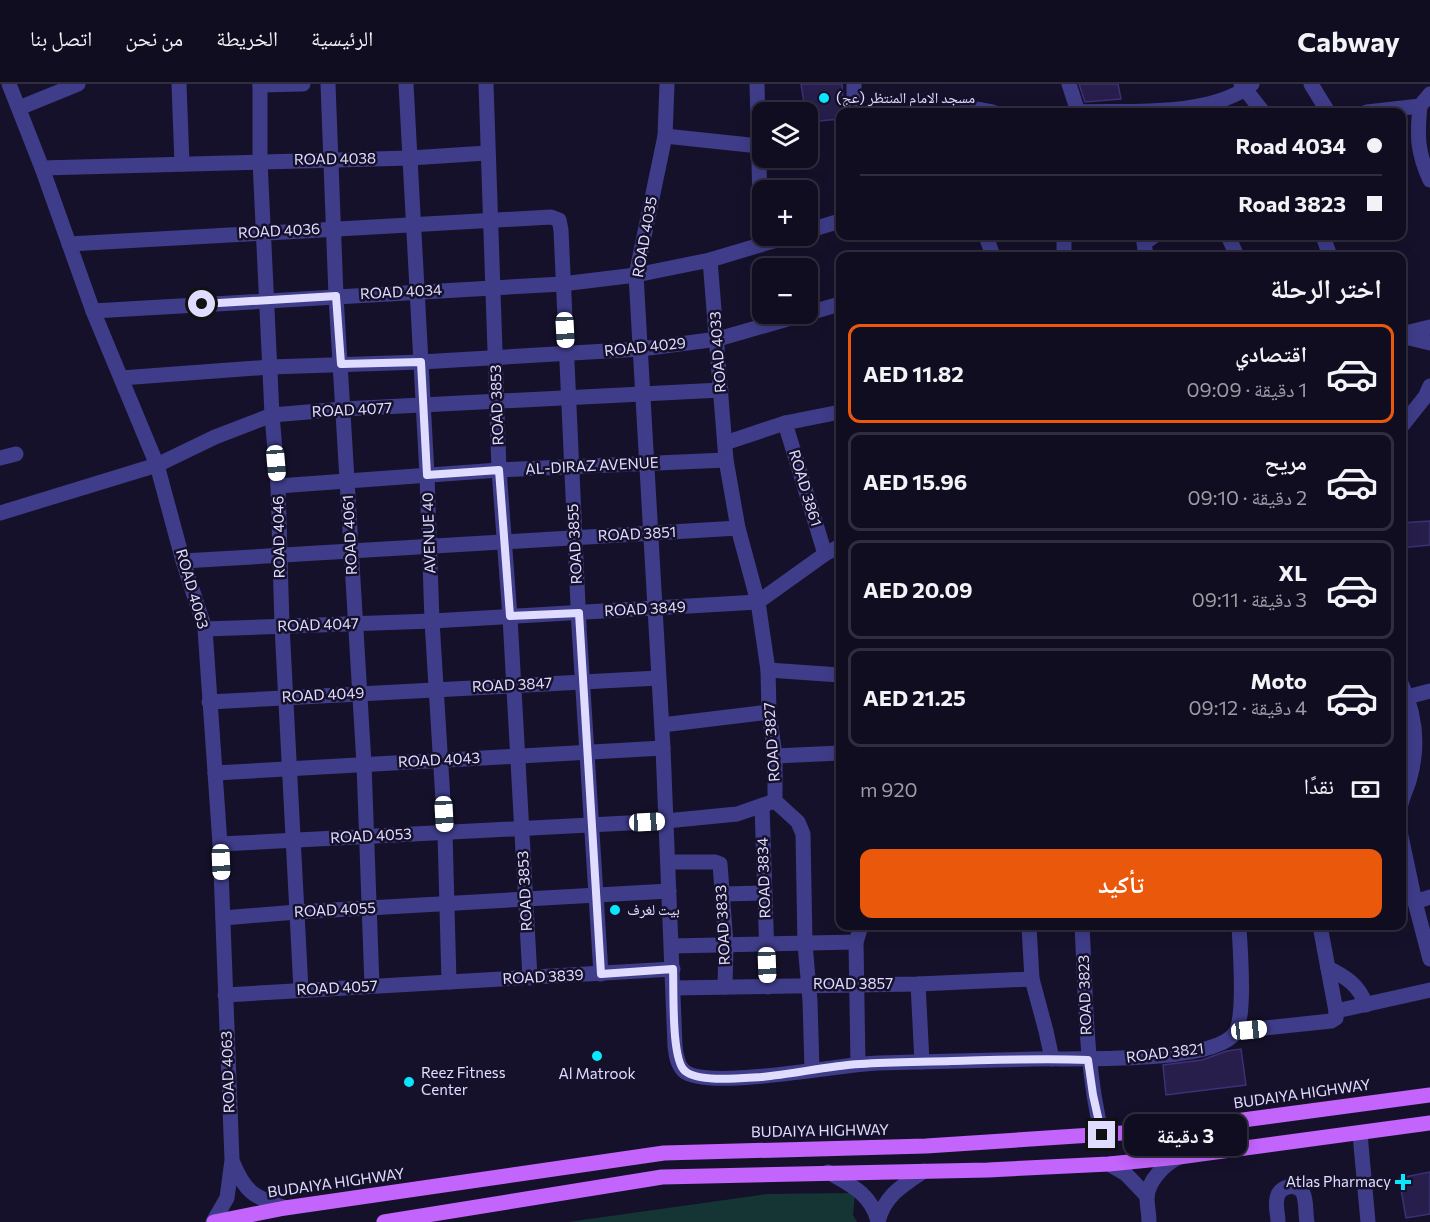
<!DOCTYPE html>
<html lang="ar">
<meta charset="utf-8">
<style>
body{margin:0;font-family:Commissioner,"Noto Naskh Arabic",sans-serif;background:#191629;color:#f1f3f6;direction:rtl;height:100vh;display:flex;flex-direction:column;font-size:22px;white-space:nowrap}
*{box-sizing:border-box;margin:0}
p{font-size:20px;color:#9c9ca5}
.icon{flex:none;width:33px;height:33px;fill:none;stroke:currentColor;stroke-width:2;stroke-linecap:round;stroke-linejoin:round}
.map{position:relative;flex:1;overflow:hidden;direction:ltr}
.side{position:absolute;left:836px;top:168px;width:570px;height:678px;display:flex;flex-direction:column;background:#100d20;border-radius:12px;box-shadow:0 3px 15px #0003,0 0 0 2px #302d3e;direction:rtl}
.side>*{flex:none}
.guide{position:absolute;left:836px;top:24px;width:570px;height:132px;border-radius:12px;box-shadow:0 3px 15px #0003,0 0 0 2px #302d3e;direction:rtl;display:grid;align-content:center;height:132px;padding:0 24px;background:#100d20}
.controls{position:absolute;left:752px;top:18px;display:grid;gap:12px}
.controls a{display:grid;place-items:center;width:66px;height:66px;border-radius:12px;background:#100d20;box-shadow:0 3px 15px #0003,0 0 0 2px #302d3e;font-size:30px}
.end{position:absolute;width:27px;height:27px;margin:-14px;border:8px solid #e0dcff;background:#111;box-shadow:0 0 0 3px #111}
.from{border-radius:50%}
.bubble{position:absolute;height:42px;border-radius:12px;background:#100d20;box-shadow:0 3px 15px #0003,0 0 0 2px #302d3e;font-size:20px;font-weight:700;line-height:42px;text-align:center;direction:rtl}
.car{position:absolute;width:18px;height:36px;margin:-18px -9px;border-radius:8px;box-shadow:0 0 4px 2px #0007;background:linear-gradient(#fff 24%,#345 0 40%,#fff 0 76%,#345 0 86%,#fff 0)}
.guide b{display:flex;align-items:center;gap:21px;height:57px;font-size:22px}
.guide b+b{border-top:2px solid #302d3e}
.guide i{width:15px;height:15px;background:#f1f3f6}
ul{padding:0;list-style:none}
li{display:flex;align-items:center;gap:18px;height:99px;margin:0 12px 9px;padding:0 12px;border:3px solid #302d3e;border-radius:12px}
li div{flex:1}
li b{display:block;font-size:22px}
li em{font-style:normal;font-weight:700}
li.current{border-color:#ea580c}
li>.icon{width:54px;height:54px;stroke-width:1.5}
h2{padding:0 24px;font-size:27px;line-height:72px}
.pay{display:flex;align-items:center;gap:15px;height:66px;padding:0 24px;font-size:22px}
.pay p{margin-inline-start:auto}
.cta{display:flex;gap:12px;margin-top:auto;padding:12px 24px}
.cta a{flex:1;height:69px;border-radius:12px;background:#ea580c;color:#fff;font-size:24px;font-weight:700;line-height:69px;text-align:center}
header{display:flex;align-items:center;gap:36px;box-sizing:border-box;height:84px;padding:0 30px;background:#100d20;border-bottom:2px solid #302d3e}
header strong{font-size:28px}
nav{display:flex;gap:33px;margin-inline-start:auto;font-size:21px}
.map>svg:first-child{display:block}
</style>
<header>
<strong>Cabway</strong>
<nav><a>الرئيسية</a><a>الخريطة</a><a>من نحن</a><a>اتصل بنا</a></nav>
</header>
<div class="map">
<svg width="1430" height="1138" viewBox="0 0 1430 1138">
<rect width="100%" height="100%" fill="#16112b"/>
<!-- green -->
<polygon fill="#143534" points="855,1109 853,1131 857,1138 568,1138 768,1110"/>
<!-- building -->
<g fill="#271e4c" stroke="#3d3078" stroke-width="1.5">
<polygon points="801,0 842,0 844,28 840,28 840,35 807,38"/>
<polygon points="1079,0 1118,0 1121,15 1085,18"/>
<polygon points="1430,437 1430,461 1401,464 1401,439"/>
<polygon points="1241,965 1246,1001 1166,1011 1163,981 1202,976 1227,967"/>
<polygon points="1430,1088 1430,1130 1406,1134 1399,1094"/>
</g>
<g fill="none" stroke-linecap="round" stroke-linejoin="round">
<!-- minor -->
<g stroke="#3f3d89" stroke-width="15">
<polyline points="9,0 42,84 93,227 157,381 183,477 205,545 220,760 232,1076 227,1114 213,1138"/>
<polyline points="179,0 182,80"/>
<polyline points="260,0 260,77 272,331 278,402 282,542 301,906"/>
<polyline points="328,0 336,212 364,680 372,902"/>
<polyline points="406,0 427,391 432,537 445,749 449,898"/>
<polyline points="486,0 499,386 510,533 530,894"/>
<path d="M667,0l-2,52 -29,139 27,473 12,298c1,8 2,19 9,25 23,20 157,-7 193,-8 53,-1 106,-3 159,-4 38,-1 178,5 199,-26 11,-16 5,-85 4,-107"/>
<polyline points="757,0 761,160"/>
<polyline points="1069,0 1078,28"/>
<polyline points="1241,0 1263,28"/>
<polyline points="1311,0 1328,28"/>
<polyline points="260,1 303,0"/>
<polyline points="962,22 993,28"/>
<path d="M1420,22c-3,29 -3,46 10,74"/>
<polyline points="19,24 78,0"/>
<polyline points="854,28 854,0"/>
<path d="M1076,28c52,-2 134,6 176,-28"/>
<polyline points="1367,28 1420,22 1430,10"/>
<polyline points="665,52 759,62"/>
<polyline points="42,84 410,74 487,69"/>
<polyline points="807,147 840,137"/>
<polyline points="986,152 993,172"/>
<polyline points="1228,152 1237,172"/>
<polyline points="1323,152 1330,172"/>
<polyline points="69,160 551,133 559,136 561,146 579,543 601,890"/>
<polyline points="1064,172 1064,152"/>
<polyline points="1146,172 1144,159 1154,152"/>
<polyline points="710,176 726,376 738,444 758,518 768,586 769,628 775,672 775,717 798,738 803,750 805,860 810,917 812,986"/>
<polyline points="93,227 562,200 636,191 710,176 790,152"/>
<polyline points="1401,250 1430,243"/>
<polyline points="1401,252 1430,259"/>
<polyline points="121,294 270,283 421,278 641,265 718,255 840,220"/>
<polyline points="785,339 825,470"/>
<polyline points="1401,343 1425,313 1430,302"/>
<polyline points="725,359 785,339 840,328"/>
<polyline points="0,374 16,370"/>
<polyline points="278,402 499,386 726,376"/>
<polyline points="0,429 157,381 215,353 272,331 343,325 721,306"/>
<polyline points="183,477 738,444"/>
<polyline points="205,545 432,537 758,518 825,470 840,462"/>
<polyline points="768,586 840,591"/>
<path d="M1401,599c14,30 18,62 9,94 -2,9 -7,18 -9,27"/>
<polyline points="1407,613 1430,607"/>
<polyline points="209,618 658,594"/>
<polyline points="662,641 769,628"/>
<polyline points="775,672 840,669"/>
<polyline points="215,689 663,664"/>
<polyline points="762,722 768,903"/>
<polyline points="1401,752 1415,818 1430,875"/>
<polyline points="220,760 666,737 737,730 775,717"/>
<polyline points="668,778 715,778 720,780 726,860 725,903"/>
<polyline points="723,810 764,809"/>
<polyline points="1415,818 1430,813"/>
<polyline points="223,834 297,828 669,807"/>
<polyline points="1029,842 1032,895 1046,947 1052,975"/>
<path d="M1082,842c4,70 3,140 20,209"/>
<polyline points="672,862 856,858"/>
<path d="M1328,884c18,9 31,17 38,37"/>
<polyline points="918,900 922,978"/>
<polyline points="674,904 918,900 1032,895"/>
<polyline points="225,911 673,885"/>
<polyline points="1336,927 1430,906"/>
<polyline points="1237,947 1331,937 1336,934 1336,927 1320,842"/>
<polyline points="858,980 856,858 861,842"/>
<polyline points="1360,1050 1368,1138"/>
<path d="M233,1079c13,31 21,33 52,45"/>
<polyline points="1109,1080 1126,1090 1147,1112"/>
<path d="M828,1088c23,13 43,22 50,49"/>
<path d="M878,1138c6,-26 25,-37 46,-51"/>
<path d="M1149,1138c0,-8 -2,-17 -2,-24 1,-18 17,-33 32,-41"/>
<path d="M1278,1138c0,-7 -3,-17 -1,-24 2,-12 20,-16 26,-5 4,9 2,20 4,29"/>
</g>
<!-- major -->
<g stroke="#c364fd" stroke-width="15">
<polyline points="214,1138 285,1124 664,1069 926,1062 1168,1046 1430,1011"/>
<polyline points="384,1138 662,1093 988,1086 1109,1080 1179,1073 1430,1039"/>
</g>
</g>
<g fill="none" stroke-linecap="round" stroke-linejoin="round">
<!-- route -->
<path stroke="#e0dcff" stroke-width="8" d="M202,220l134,-8 5,68 80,-2 6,113 72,-5 11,146 69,-3 22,361 72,-5c1,20 -2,91 12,102 14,12 58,7 76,6 33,-3 66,-11 99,-13 31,-2 61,-2 92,-3 45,-1 91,-3 136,-1l5,35 9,40"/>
</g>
<!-- markers -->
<g fill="#0be6fc" stroke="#16112b" stroke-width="2">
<circle cx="824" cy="14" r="6"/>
<circle cx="615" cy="826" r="6"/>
<circle cx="597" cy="972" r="6"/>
<circle cx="409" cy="998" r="6"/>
<path d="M1400 1089h6v6h6v6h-6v6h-6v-6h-6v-6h6z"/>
</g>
<g text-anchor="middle" stroke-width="5" stroke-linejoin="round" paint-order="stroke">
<!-- poi labels -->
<g font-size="15" fill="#e0dcff" stroke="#16112b" text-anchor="start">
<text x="836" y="19">مسجد الامام المنتظر (عج)</text>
<text x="627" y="831">بيت لغرف</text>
<text x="421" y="994">Reez Fitness<tspan x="421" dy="17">Center</tspan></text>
<text x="597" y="995" text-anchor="middle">Al Matrook</text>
<text x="1391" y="1103" text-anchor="end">Atlas Pharmacy</text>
</g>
<!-- street labels -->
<g font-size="15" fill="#e0dcff" stroke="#16112b">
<text transform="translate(335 75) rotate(-1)" y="5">ROAD 4038</text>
<text transform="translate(279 147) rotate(-3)" y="5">ROAD 4036</text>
<text transform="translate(645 153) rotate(-80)" y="5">ROAD 4035</text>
<text transform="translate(401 208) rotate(-3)" y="5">ROAD 4034</text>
<text transform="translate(645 263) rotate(-6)" y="5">ROAD 4029</text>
<text transform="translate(718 268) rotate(-94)" y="5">ROAD 4033</text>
<text transform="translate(497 321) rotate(-92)" y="5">ROAD 3853</text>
<text transform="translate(352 326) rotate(-3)" y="5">ROAD 4077</text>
<text transform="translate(592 382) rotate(-3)" y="5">AL-DIRAZ AVENUE</text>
<text transform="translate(805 404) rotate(73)" y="5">ROAD 3861</text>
<text transform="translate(429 449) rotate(-92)" y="5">AVENUE 40</text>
<text transform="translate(637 450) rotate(-3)" y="5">ROAD 3851</text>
<text transform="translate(350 451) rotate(-93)" y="5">ROAD 4061</text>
<text transform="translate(279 453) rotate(-91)" y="5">ROAD 4046</text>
<text transform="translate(575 460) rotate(-93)" y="5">ROAD 3855</text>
<text transform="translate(192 505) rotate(74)" y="5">ROAD 4063</text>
<text transform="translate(645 525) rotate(-3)" y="5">ROAD 3849</text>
<text transform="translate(318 541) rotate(-2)" y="5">ROAD 4047</text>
<text transform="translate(512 601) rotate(-3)" y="5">ROAD 3847</text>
<text transform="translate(323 611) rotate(-3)" y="5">ROAD 4049</text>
<text transform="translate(772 658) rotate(-94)" y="5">ROAD 3827</text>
<text transform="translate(439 676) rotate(-3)" y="5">ROAD 4043</text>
<text transform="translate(371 752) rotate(-3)" y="5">ROAD 4053</text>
<text transform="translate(764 794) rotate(-92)" y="5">ROAD 3834</text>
<text transform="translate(525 807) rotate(-93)" y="5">ROAD 3853</text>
<text transform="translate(335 826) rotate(-3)" y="5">ROAD 4055</text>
<text transform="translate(723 841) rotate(-93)" y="5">ROAD 3833</text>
<text transform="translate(543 893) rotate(-3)" y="5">ROAD 3839</text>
<text x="853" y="905">ROAD 3857</text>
<text transform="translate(337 904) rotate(-3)" y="5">ROAD 4057</text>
<text transform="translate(1085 911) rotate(-92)" y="5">ROAD 3823</text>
<text transform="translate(1165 969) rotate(-7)" y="5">ROAD 3821</text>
<text transform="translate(228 988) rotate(-92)" y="5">ROAD 4063</text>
<text transform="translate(1302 1010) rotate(-8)" y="5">BUDAIYA HIGHWAY</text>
<text transform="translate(820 1047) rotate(-1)" y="5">BUDAIYA HIGHWAY</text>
<text transform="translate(336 1099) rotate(-8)" y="5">BUDAIYA HIGHWAY</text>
</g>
</g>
</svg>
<div class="controls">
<a><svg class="icon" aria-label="layers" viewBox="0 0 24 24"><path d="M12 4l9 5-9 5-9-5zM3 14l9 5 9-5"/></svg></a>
<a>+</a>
<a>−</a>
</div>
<i class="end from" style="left:202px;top:220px"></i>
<i class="end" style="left:1102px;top:1051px"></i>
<div class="bubble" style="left:1124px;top:1030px;width:123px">3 دقيقة</div>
<i class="car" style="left:565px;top:246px;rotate:177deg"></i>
<i class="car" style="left:276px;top:379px;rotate:175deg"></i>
<i class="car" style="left:444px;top:730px;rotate:177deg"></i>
<i class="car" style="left:647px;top:738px;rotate:87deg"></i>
<i class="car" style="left:221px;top:778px;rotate:178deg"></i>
<i class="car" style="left:767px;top:881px;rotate:178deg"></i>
<i class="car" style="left:1249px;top:946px;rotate:84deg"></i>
<div class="guide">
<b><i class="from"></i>Road 4034</b>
<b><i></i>Road 3823</b>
</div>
<section class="side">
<h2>اختر الرحلة</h2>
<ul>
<li class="current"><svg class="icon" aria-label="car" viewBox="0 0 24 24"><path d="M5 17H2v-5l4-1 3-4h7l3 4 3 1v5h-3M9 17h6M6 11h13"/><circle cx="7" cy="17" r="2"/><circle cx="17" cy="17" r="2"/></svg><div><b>اقتصادي</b><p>1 دقيقة · 09:09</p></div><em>AED 11.82</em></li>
<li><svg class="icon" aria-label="car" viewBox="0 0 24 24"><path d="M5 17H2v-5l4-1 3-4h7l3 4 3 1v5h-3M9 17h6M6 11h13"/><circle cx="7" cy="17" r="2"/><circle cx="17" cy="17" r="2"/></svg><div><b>مريح</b><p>2 دقيقة · 09:10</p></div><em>AED 15.96</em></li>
<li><svg class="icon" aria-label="car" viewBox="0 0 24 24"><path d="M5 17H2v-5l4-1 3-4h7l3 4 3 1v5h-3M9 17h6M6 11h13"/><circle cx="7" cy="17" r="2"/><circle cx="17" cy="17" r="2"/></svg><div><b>XL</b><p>3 دقيقة · 09:11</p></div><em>AED 20.09</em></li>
<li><svg class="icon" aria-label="car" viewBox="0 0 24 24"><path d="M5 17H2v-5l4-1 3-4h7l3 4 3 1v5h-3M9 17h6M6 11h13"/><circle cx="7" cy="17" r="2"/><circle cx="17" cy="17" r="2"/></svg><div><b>Moto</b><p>4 دقيقة · 09:12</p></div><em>AED 21.25</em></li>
</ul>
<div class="pay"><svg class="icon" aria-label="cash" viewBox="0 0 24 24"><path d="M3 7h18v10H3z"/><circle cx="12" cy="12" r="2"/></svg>نقدًا<p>920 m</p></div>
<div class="cta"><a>تأكيد</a></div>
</section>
</div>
